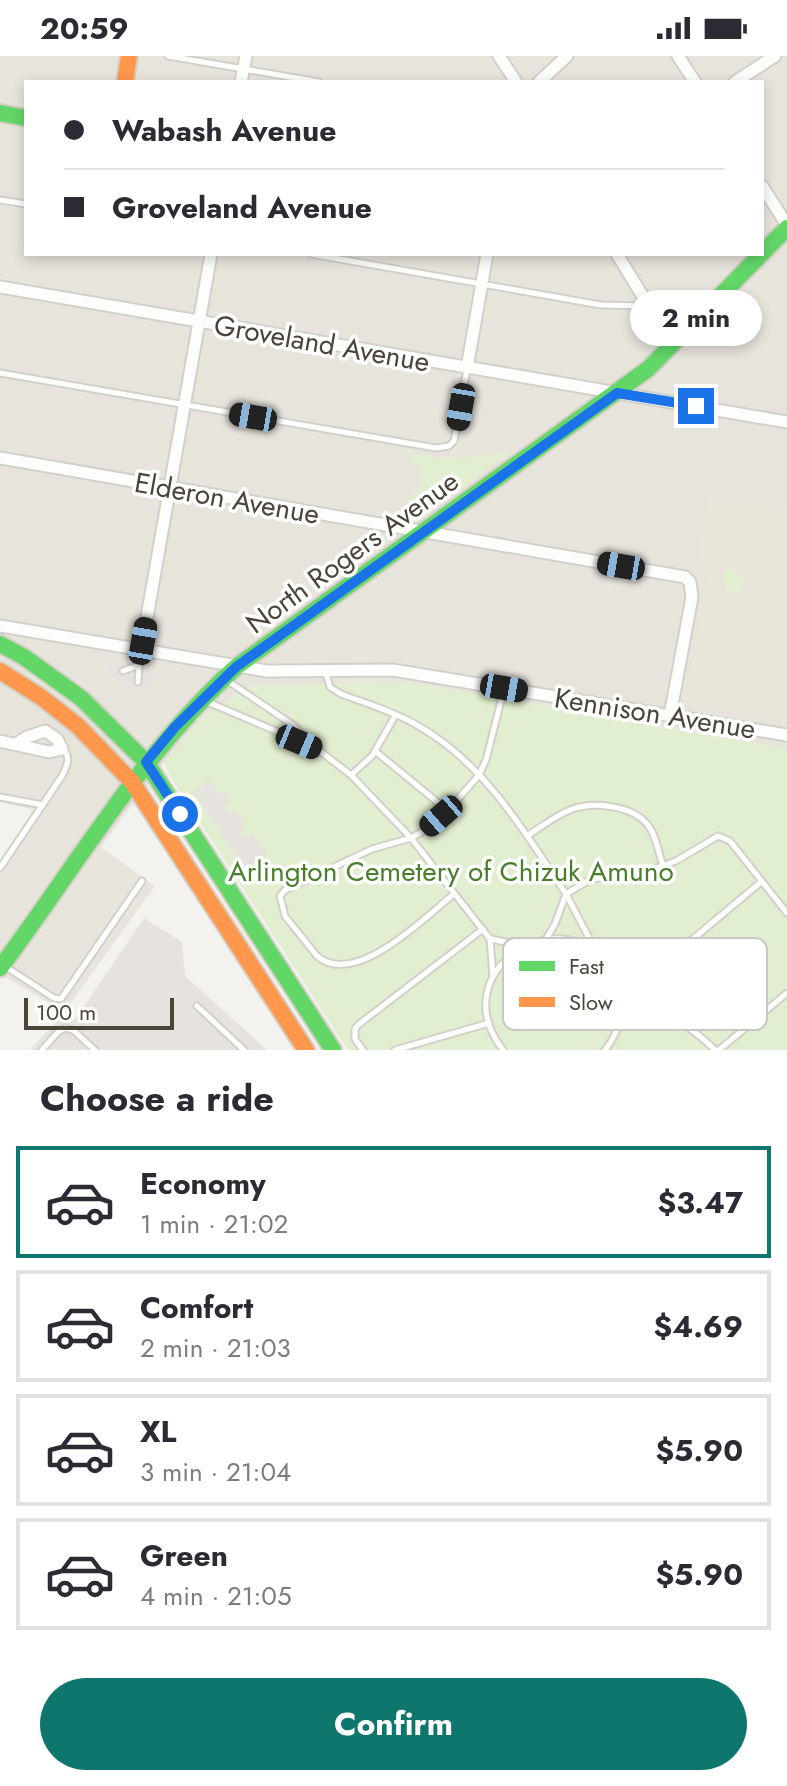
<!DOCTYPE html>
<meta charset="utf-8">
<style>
body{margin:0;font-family:Jost,sans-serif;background:#f2f2f3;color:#2b2b33;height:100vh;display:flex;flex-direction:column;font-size:30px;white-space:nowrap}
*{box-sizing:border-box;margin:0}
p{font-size:26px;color:#7c7c81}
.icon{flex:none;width:44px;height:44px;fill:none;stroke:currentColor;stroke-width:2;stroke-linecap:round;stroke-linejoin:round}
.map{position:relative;height:994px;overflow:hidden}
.side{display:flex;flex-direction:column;background:#fff;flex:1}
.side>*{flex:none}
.hud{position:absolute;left:24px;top:24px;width:740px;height:176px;border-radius:0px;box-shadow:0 4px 12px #0003;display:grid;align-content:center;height:176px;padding:0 40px;background:#fff}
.scale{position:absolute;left:24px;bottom:20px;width:150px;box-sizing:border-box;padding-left:8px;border:4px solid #4b4439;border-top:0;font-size:22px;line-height:28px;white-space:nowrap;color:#4b4439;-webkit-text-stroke:6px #fff;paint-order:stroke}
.end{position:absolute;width:36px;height:36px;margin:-18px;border:10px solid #1a73e8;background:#fff;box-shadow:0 0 0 4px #fff}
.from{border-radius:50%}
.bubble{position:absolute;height:56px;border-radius:28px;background:#fff;box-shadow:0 4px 12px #0003;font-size:26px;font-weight:700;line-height:56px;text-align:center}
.car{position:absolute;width:24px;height:48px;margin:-24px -12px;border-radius:10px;box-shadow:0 0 6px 2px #0007;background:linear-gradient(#222 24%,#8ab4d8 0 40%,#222 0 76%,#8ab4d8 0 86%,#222 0)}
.hud b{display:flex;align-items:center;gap:28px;height:76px;font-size:30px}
.hud b+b{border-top:2px solid #e1e1e2}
.hud i{width:20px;height:20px;background:#2b2b33}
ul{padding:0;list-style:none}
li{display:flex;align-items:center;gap:24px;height:112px;margin:0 16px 12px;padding:0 24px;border:4px solid #e1e1e2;border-radius:0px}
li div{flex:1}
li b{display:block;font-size:30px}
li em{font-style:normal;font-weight:700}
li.active{border-color:#0f766e}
li>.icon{width:72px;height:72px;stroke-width:1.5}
h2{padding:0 40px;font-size:36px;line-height:96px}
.primary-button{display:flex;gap:16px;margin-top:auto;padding:16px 40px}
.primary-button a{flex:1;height:92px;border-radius:48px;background:#0f766e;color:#fff;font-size:32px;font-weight:700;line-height:92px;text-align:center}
.status{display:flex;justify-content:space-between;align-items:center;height:56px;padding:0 40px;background:#fff;direction:ltr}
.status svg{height:22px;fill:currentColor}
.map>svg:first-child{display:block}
</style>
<div class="status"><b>20:59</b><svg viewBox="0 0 49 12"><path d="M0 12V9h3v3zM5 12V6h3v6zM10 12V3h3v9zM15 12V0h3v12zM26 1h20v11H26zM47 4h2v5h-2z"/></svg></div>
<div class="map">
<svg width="787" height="994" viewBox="0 0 787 994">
<rect width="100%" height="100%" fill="#f4f2ee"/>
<!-- residential -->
<path fill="#e7e4dc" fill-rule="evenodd" d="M0,0h787v693l-378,-67 -158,4 -47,30 -40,46 -63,85 54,39 -91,126 -64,-38v-113l34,-51 -34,-8zM26,26h736v172h-736z"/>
<!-- education -->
<polygon fill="#eae5da" points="709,440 787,453 787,664 685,647 707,518 696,512"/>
<!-- green -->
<g fill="#e1eecf">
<polygon points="510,396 414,468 400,465 406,445 421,431 420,411 408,404 408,400 413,397 447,403"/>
<polygon points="726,514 744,519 745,525 740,530 739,538 733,536 729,539 725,533 727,531 723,521"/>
<polygon points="409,626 787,693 787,994 348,994 171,722 164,706 204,660 251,630"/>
</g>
<!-- parking -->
<g fill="#e6e3df">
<polygon points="135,601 148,603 149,616 157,623 147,633 136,631 132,636 106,613 113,606 128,606"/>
<polygon points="210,724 218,738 225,735 231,744 224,750 226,754 235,755 238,759 244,768 241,776 244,781 253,778 266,798 244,813 193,736"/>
<polygon points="144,862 182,886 185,920 267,994 30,994 57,965 74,965"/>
</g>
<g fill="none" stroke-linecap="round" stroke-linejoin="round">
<!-- lane casing -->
<g stroke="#d2d0cb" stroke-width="9">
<g id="lane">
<polyline points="168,0 319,26"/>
<polyline points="0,144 26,148"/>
<polyline points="311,198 601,249 647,250"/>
<polyline points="0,317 436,392 449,390 454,385 467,313"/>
<polyline points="123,615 139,609 141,596"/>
<path d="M325,615l5,16 11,7c24,9 51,17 74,30 69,38 109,107 151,170l-11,30 -9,15"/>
<polyline points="225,623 293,669 312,689"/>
<polyline points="138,626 139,610"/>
<polyline points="203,644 316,692 351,719 411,782 490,883 493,920"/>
<polyline points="375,695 447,754"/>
<polyline points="351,719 372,700 395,660"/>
<polyline points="0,741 43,749"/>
<path d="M527,780c14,-9 28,-20 43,-26 22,-9 61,-5 77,14 9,10 11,28 16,41"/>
<path d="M0,812l62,-92c4,-8 10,-19 1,-26"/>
<path d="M454,838c-29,23 -99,95 -137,62l-32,-40 -5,-20 5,-6 87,-41 39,-11 14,-8 26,-23 28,-32 7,-15 18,-71"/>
<polyline points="491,883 523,890"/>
<polyline points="597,897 566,838 591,823 639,818 676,805 718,780 730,785 787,857"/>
<polyline points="6,911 54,942 61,943 142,825"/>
<path d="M616,920c31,28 69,44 99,74"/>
<polyline points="632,934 761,826"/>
<polyline points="197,950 244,994"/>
<polyline points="620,967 644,955 659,953"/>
<polyline points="42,994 59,975 66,972 73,974 95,994"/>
<polyline points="363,994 355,983 355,973 358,969 483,873"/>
<polyline points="395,994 489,967"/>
<path d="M503,994c-67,-87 81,-165 116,-63 7,21 0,46 -14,63"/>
<polyline points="719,994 787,937"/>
</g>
</g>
<!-- street casing -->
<g stroke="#d2d0cb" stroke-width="15">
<g id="street">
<polyline points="499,0 516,26"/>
<polyline points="678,0 695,26"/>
<polyline points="241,26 246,0"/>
<polyline points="539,26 567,0"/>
<polyline points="735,26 775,0"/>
<polyline points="762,130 787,169"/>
<polyline points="617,198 673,290"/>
<polyline points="0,231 787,366"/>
<polyline points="467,312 487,198"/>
<polyline points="0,402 685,521 690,526 692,541 670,660"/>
<polyline points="0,570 267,615 393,614 787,679"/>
<polyline points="141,595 211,198"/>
<polyline points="0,685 49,696 62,693 57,683 45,675 27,681 16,688"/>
</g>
</g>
<!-- fast casing -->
<g stroke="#d3cfc5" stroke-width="20">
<g id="fast">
<polyline points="0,57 26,62"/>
<polyline points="0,588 24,601 81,642 146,706 333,994"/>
<path d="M0,912c78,-104 139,-212 236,-301l412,-298 139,-141"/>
</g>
</g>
<!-- slow casing -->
<g stroke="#d3cfc5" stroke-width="20">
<g id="slow">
<polyline points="125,26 129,0"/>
<polyline points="0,615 41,641 78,670 132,726 306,994"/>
</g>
</g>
<!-- lane -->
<use href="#lane" stroke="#fdfdfc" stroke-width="5"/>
<!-- street -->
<use href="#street" stroke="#fdfdfc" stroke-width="11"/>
<!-- fast -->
<use href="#fast" stroke="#63d668" stroke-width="16"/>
<!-- slow -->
<use href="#slow" stroke="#ff974d" stroke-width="16"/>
</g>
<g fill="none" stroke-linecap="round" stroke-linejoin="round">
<!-- route -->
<polyline stroke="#1a73e8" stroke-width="10" points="180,758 146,706 175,671 236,611 617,337 696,350"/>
</g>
<g text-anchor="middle" stroke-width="7" stroke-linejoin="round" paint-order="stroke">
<!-- street labels -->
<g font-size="28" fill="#4b4439" stroke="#fff">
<text transform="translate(322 287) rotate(10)" y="10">Groveland Avenue</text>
<text transform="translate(227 442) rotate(10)" y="10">Elderon Avenue</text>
<text transform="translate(352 496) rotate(-36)" y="10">North Rogers Avenue</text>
<text transform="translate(655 657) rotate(9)" y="10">Kennison Avenue</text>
</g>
<!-- park labels -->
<g font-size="28" fill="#4a7f2a" stroke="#fff">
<text x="451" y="825">Arlington Cemetery of Chizuk Amuno</text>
</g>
</g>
<!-- legend -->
<rect x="503" y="882" width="264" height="92" rx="12" fill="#fff" stroke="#c9c7c4" stroke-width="2"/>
<rect x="519" y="905" width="36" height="10" fill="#63d668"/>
<rect x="519" y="941" width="36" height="10" fill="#ff974d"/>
<g font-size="22" fill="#4b4439">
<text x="569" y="918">Fast</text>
<text x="569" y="954">Slow</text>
</g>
</svg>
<div class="scale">100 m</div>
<i class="end from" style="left:180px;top:758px"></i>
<i class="end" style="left:696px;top:350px"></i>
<div class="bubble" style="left:630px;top:234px;width:132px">2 min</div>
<i class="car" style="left:461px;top:351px;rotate:190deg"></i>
<i class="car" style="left:253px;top:361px;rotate:280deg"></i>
<i class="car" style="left:621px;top:510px;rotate:280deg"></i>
<i class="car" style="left:143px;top:585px;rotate:10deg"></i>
<i class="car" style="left:504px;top:632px;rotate:100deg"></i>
<i class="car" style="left:299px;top:686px;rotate:113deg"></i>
<i class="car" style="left:441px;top:760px;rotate:229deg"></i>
<div class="hud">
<b><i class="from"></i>Wabash Avenue</b>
<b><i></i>Groveland Avenue</b>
</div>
</div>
<section class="side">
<h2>Choose a ride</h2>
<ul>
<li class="active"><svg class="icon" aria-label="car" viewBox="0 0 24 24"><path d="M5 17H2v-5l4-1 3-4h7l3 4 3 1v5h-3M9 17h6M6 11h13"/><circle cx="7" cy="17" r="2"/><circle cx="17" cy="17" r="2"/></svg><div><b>Economy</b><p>1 min · 21:02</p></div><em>$3.47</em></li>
<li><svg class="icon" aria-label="car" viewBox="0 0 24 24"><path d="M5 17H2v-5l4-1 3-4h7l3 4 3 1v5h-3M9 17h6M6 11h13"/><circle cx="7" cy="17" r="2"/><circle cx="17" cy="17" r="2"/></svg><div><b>Comfort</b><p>2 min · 21:03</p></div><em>$4.69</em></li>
<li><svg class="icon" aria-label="car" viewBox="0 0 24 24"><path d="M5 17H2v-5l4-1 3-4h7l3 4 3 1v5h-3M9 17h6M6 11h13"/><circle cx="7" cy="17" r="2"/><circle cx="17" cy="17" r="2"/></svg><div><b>XL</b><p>3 min · 21:04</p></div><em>$5.90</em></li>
<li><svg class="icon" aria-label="car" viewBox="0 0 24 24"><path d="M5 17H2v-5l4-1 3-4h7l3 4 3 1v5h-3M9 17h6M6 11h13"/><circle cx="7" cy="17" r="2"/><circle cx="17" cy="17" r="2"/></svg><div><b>Green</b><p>4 min · 21:05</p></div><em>$5.90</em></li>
</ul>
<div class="primary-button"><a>Confirm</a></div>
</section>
